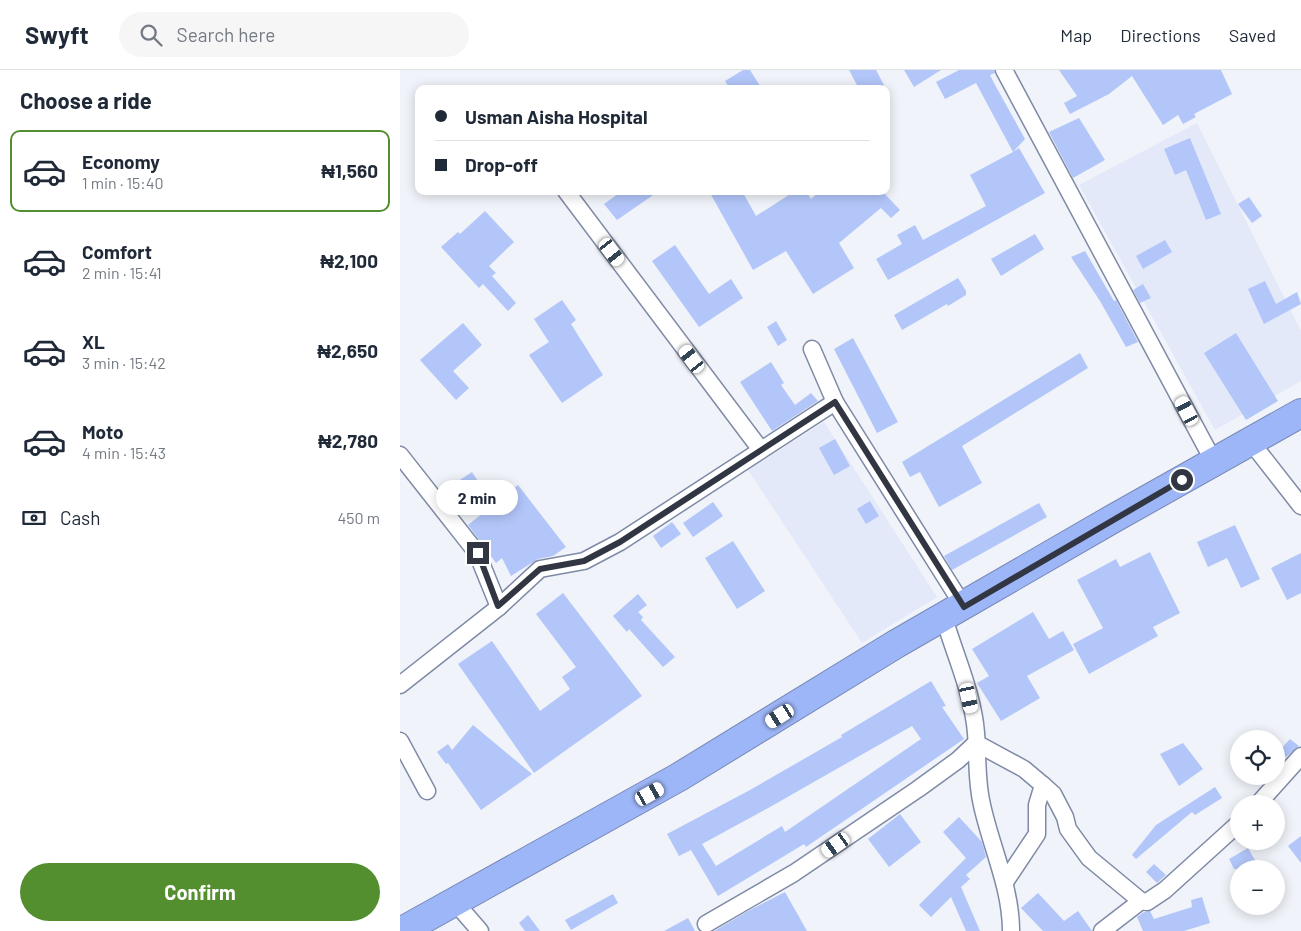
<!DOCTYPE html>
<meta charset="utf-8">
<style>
body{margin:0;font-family:Barlow,sans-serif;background:#f6f6f7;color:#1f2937;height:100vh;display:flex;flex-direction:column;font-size:19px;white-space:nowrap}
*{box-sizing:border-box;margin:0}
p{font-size:16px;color:#747a83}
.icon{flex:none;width:28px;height:28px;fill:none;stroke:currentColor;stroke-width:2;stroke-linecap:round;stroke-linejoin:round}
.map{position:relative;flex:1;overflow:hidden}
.sheet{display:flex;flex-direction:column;background:#fff;width:400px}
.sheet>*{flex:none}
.banner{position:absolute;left:15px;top:15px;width:475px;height:110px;border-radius:10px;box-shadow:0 2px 12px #0003;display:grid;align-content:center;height:110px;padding:0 20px;background:#fff}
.tools{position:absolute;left:830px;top:660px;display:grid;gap:10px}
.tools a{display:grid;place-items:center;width:55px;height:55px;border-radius:50%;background:#fff;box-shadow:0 2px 12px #0003;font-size:25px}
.end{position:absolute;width:22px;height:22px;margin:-11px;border:6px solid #323643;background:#fff;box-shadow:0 0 0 2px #fff}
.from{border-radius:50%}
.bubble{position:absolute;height:35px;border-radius:18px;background:#fff;box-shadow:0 2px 12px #0003;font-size:16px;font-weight:700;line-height:35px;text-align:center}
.car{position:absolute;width:15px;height:30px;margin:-15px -8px;border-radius:6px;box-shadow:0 0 4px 1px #0007;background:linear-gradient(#fff 24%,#345 0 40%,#fff 0 76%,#345 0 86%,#fff 0)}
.banner b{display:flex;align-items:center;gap:18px;height:48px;font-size:19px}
.banner b+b{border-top:1px solid #e0e1e3}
.banner i{width:12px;height:12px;background:#1f2937}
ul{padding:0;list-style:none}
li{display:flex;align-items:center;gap:15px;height:82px;margin:0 10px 8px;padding:0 10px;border:2px solid transparent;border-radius:10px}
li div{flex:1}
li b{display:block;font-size:19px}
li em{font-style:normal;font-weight:700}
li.on{border-color:#538f2f}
li>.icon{width:45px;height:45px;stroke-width:1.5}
h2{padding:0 20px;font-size:22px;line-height:60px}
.pay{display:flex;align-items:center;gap:12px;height:55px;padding:0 20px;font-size:19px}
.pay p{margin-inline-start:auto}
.cta{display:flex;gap:10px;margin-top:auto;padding:10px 20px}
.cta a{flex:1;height:58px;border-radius:30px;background:#538f2f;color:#fff;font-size:20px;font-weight:700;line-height:58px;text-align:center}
header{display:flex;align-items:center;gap:30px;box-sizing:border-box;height:70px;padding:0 25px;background:#fff;border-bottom:1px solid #e0e1e3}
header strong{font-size:24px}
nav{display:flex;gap:28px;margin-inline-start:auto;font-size:18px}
.search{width:350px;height:45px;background:#f6f6f7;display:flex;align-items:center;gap:12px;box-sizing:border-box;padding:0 18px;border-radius:28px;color:#747a83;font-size:19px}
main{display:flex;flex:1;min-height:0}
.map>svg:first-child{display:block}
</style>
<header>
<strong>Swyft</strong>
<div class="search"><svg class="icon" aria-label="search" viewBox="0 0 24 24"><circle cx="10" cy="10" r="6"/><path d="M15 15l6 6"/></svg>Search here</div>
<nav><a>Map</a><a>Directions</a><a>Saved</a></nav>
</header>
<main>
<section class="sheet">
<h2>Choose a ride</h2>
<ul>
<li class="on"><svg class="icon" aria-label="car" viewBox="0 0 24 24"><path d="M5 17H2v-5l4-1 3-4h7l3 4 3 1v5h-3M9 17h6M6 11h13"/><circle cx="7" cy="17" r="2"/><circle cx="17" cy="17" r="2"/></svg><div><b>Economy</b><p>1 min · 15:40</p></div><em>₦1,560</em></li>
<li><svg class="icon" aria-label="car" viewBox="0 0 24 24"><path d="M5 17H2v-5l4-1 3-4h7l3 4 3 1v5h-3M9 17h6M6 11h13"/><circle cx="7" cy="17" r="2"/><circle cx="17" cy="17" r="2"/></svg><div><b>Comfort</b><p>2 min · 15:41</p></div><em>₦2,100</em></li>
<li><svg class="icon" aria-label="car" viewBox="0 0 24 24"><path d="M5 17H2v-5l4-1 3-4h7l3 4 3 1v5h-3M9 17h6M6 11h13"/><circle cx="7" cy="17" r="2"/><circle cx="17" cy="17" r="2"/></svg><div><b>XL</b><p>3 min · 15:42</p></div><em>₦2,650</em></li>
<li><svg class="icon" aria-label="car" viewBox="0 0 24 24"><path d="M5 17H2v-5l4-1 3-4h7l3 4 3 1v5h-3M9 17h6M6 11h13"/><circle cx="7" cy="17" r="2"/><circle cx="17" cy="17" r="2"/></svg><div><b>Moto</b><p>4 min · 15:43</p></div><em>₦2,780</em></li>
</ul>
<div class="pay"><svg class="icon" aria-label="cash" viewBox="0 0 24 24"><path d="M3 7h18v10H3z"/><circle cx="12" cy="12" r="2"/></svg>Cash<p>450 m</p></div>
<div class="cta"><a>Confirm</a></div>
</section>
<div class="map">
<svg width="901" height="861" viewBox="0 0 901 861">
<rect width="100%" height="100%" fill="#f0f3f9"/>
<!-- built -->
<g fill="#e3e9f9">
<polygon points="797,53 901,261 901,311 815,360 679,115"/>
<polygon points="424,352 537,527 462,573 348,400"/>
</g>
<!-- building -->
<g fill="#b2c6f9" fill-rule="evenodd">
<polygon points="343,0 350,0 362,19 330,19 325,11"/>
<polygon points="449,0 476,0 484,15 477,19 459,19"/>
<polygon points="504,0 541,0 514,17"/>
<polygon points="559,0 594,0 595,3 590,5 594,13 625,69 613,82 619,78 645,123 488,210 476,189 502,174 497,165 515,155 523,170 586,136 570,105 613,82 576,13 545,29 536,12"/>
<polygon points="659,0 821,0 832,24 794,44 796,47 783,54 778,45 763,55 732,6 709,24 670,44 664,33 677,26"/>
<polygon points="679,48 705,90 673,108 649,62"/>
<polygon points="790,68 821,144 806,150 786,100 775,105 764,79"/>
<polygon points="222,121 259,121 217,150 204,134"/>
<polygon points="309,121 342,121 356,146 395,121 406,121 411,129 420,121 482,121 500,140 491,148 481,138 439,173 454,198 413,224 386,181 353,200"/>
<polygon points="849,127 862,146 852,153 838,134"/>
<polygon points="85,141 114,172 89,196 96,203 92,206 116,233 108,241 83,214 79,218 41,177 58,162 60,164"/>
<polygon points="635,164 644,179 601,206 591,189"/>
<polygon points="765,170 772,182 743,199 736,186"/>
<polygon points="275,175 309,224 331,209 343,228 299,257 252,191"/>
<polygon points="685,181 714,231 716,230 738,272 726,277 700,231 671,187"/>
<polygon points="558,208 566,221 566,225 548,236 547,234 502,260 494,245"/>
<polygon points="865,211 876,234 897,222 901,234 864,254 848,219"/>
<polygon points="743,214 751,228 740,233 733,220"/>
<polygon points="162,230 176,250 171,254 203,305 162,333 129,285 149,272 134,249"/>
<polygon points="376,251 387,270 378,276 367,257"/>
<polygon points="63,253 82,275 53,301 69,318 56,330 20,290"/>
<polygon points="836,263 878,331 846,350 804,283"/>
<polygon points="453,268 498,352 477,363 434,279"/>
<polygon points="680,283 688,298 562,376 582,413 539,437 520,402 510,407 502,392"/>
<polygon points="371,292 384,313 381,315 395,335 411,323 418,331 372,361 340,312"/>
<polygon points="435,369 450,396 434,405 419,378"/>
<polygon points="72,402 81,416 53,436 43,421"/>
<polygon points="118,415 166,477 153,486 138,489 111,506 102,488 96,493 68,455"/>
<polygon points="470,431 479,446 466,454 457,439"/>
<polygon points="313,432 323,446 293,467 283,453"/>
<polygon points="639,433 647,447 552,500 544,486"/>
<polygon points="272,452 281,464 261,478 253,466"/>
<polygon points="835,455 860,509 841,518 827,488 808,497 797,472"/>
<polygon points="333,471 365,521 337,539 305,488"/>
<polygon points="750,482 780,543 753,557 758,566 689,604 673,574 703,558 677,510 716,489 720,497"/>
<polygon points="901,483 901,523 887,530 871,498"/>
<polygon points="163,523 242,626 134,703 58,594 92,571 140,641 170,619 162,607 176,597 136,544"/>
<polygon points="238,524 247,535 238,542 243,547 241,550 275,587 263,597 229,559 227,562 213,546"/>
<polygon points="633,542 649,569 663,561 674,580 627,606 640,628 601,651 577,613 589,606 572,579"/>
<path d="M531,611l15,25 -4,1 22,32 -158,108 -2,-3 -86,52 -27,-46 -12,6 -12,-22 83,-44 92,-53 -1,-2zM512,656l9,13 -136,93 -3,-6 -66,40 -14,-22 68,-37z"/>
<polygon points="73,655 132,704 81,740 48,693 46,694 37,682 48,674 52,680"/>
<polygon points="890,669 899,676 886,687 879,681"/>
<polygon points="783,673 803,699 779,716 760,684"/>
<polygon points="815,717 822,728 795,745 792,742 736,789 732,785 756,755"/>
<polygon points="500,744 521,772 489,797 468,769"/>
<polygon points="559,747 582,772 586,787 566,805 570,809 561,817 580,861 566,861 551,827 531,847 519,835 566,788 543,762"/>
<polygon points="901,766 901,793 888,776"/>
<polygon points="848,778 860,799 834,799 829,789"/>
<polygon points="754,794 766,805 757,813 746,802"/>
<polygon points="385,822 407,861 314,861 350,840"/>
<polygon points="638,823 664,851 678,841 692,861 643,861 621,838"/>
<polygon points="213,824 218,833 171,860 165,850"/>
<polygon points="802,827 810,853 784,861 743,861 737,847 744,842 750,841 754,849 792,837 791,830"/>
<polygon points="128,845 140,861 125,861 119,853"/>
<polygon points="288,848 295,861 264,861"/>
</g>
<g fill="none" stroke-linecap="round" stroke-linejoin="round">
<!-- street casing -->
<g stroke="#7e8aa6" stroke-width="19">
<g id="street">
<polyline points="604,0 814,392"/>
<polyline points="166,121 361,380"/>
<polyline points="412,279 435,332 564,537"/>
<polyline points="851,372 901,436"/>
<polyline points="0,385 77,483 99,537"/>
<path d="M544,548c11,37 29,76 32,115 2,24 0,48 6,72 9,42 29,82 29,126"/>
<polyline points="0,615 99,537 140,499 184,491 220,472 435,332"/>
<polyline points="0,671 27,721"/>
<polyline points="643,715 653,724 665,747 668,759 689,788 741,831 747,832 765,820 839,753"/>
<polyline points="858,734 901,686"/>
<polyline points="54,831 80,861"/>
<polyline points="306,854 394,803 518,719 558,690 576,673 624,699 643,715 637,735 637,764 605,812"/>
<polyline points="702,861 741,831"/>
</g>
</g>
<!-- highway casing -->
<g stroke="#7889b8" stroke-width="30">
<polyline id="highway" points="2,861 279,707 496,574 716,447 901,343"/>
</g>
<!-- street -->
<use href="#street" stroke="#fff" stroke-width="16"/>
<!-- highway -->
<use href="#highway" stroke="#9db6f7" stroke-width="28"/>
</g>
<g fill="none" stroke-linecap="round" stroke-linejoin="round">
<!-- route -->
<polyline stroke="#323643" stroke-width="6" points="78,483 98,536 140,499 184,491 220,472 435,332 564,537 782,410"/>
</g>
</svg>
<div class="tools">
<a><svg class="icon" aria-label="locate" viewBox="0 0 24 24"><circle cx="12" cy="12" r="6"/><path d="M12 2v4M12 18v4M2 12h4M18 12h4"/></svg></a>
<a>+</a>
<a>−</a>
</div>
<i class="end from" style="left:782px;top:410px"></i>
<i class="end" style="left:78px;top:483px"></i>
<div class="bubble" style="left:36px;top:410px;width:82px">2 min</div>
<i class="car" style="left:212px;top:182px;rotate:143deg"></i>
<i class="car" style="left:292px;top:289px;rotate:323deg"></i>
<i class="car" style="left:787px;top:341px;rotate:332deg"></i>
<i class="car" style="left:569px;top:628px;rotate:168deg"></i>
<i class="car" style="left:380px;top:646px;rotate:238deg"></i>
<i class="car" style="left:250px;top:724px;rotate:61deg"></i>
<i class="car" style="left:436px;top:775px;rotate:235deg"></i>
<div class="banner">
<b><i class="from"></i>Usman Aisha Hospital</b>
<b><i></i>Drop-off</b>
</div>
</div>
</main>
